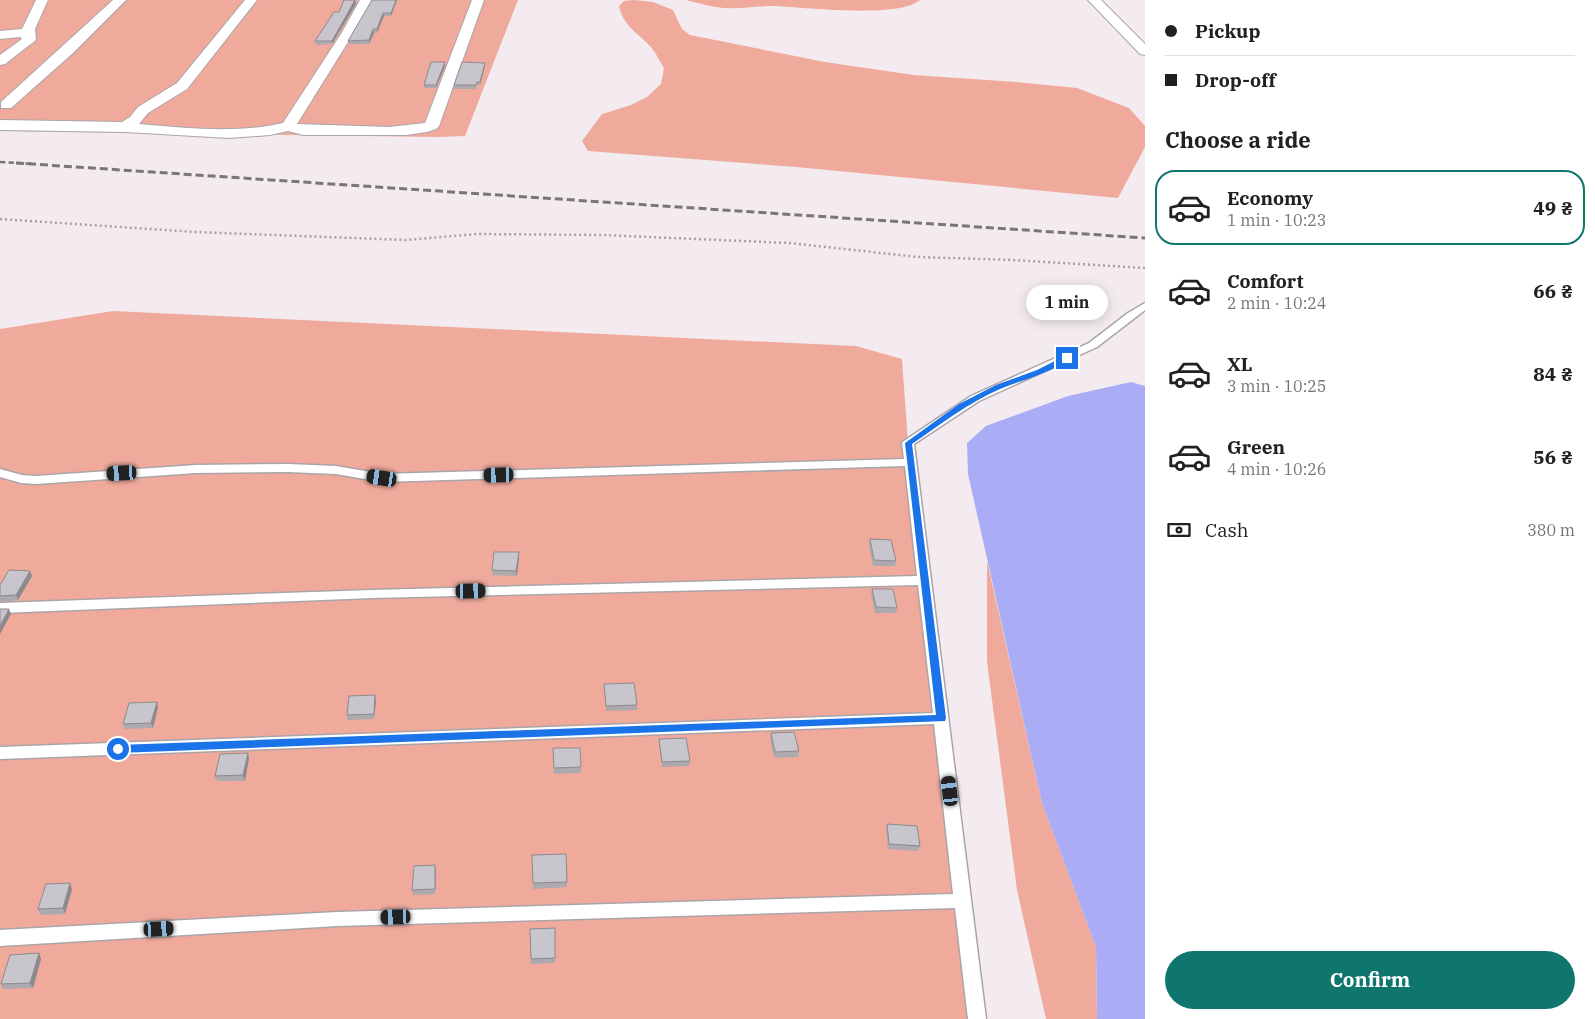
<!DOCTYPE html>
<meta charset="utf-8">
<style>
body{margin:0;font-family:"IBM Plex Serif",serif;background:#f6f6f6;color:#202124;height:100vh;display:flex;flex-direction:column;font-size:19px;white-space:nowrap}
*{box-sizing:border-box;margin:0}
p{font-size:16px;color:#757577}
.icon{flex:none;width:28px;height:28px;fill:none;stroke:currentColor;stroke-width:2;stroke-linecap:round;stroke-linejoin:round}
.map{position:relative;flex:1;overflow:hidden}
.drawer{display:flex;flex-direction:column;background:#fff;width:450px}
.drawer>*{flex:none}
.hud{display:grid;align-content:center;height:110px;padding:0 20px;background:#fff}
.end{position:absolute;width:22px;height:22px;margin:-11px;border:6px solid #1a73e8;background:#fff;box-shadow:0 0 0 2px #fff}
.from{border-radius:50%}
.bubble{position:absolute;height:35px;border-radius:18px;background:#fff;box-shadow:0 2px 12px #0003;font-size:16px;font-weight:700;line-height:35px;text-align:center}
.car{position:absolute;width:15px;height:30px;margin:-15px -8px;border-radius:6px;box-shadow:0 0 4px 1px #0007;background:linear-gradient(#222 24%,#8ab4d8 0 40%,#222 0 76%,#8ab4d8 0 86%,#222 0)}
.hud b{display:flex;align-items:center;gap:18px;height:48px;font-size:19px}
.hud b+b{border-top:1px solid #e0e0e0}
.hud i{width:12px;height:12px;background:#202124}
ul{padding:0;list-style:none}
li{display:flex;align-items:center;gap:15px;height:75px;margin:0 10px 8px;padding:0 10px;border:2px solid transparent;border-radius:20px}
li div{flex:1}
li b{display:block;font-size:19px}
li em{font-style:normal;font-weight:700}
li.active{border-color:#0f766e}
li>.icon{width:45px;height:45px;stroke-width:1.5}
h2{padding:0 20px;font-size:22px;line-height:60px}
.pay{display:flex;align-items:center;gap:12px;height:55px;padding:0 20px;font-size:19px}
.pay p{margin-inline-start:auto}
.action{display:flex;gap:10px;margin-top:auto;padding:10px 20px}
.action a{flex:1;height:58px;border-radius:30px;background:#0f766e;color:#fff;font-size:20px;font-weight:700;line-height:58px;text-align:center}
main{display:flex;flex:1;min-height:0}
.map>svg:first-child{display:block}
</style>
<main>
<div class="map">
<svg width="1145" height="1019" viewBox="0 0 1145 1019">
<rect width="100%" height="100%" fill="#f3ebf0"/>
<!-- green -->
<g fill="#f0aa9c">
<polygon points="0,0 518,0 465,136 438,137 0,131"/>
<path d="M634,0l19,2 20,8 9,19 8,6 135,27 89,13 102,7 61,6 52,20 16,18v21l-27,51 -322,-31 -208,-16 -6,-10 20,-27 29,-9 16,-8 14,-13 3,-16c-4,-6 -8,-15 -13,-21 -13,-14 -28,-21 -32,-41l5,-5z"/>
<path d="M686,0h234c-22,19 -116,7 -147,6 -16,0 -33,3 -49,2 -13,-1 -26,-5 -38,-8z"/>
<polygon points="113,311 856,346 902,359 908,443 977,1019 0,1019 0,329"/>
<polygon points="987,561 1042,803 1096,947 1097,1019 1046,1019 1017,890 987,662"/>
</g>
<!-- water -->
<polygon fill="#aaadf5" points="1131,382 1145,386 1145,1019 1097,1019 1096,947 1042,803 968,474 967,443 986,426 1068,396"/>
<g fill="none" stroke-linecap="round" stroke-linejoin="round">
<!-- service casing -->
<g stroke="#aba4a9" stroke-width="3">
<polygon id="service" points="1145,303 1145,310 1097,347 979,401 914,444 986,1019 968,1019 955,908 337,926 0,946 0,930 337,912 953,894 934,724 0,759 0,747 933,713 918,585 372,598 0,613 0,603 372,590 917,576 905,466 382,482 336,474 288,472 196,473 36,484 21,483 0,477 0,469 22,475 36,476 196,465 288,464 336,466 382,474 904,459 902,443 904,441 971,396 1089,343 1128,313"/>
</g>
<!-- minor casing -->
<g stroke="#aba4a9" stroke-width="2">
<g id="minor">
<polygon points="36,0 48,0 35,29 36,40 5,64 0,65 0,55 22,39 20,37 0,39 0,31 22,29"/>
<polygon points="113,0 126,0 73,53 11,108 1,108 1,102"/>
<path d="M245,0h12l-70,89 -39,24 -9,11c48,4 97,10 144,-1l58,-89 19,-34h12l-19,34 -56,90 92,3 36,-4 47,-123h12l-45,126 -3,3 -9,3 -20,3h-104l-15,-4 -18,4 -41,3 -104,-6 -125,-2v-10l122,2 8,-5 8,-10 39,-24z"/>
<polygon points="1088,0 1101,0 1145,44 1145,55 1140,54"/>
</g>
</g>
<!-- path -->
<polyline stroke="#a7a1a5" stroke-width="2.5" stroke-dasharray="2 3" stroke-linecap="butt" points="0,219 195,232 406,240 477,234 603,235 789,243 918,257 1013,260 1145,268"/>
<!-- service -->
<use href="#service" fill="#fff" fill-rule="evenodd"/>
<!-- minor -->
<use href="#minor" fill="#fff" fill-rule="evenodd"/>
<!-- rail-far1 -->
<polyline stroke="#7a7578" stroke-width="2.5" stroke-dasharray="5.5 3" stroke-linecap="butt" points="0,162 35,164"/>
<!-- rail -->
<polyline stroke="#7a7578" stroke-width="3" stroke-dasharray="8 4" stroke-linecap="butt" points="16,163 1145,238"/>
</g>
<!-- wall -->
<g fill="#aca9af">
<polygon points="355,0 356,4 332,44 316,45 315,41"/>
<polygon points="376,0 397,0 391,16 384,16 377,33 374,33 369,44 349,44 348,41"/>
<polygon points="485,63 485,66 480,85 477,85 476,89 454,89 454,85"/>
<polygon points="445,66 436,88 424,88 424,85"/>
<polygon points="870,539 896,561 895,566 873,566 869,544"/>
<polygon points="519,552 517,576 492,575 492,570"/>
<polygon points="30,571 32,576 18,600 0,602 0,585"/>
<polygon points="872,589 897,608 896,613 875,613 871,594"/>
<polygon points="604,684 637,705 637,710 606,711"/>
<polygon points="376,701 374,719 348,720 347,715"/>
<polygon points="158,707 153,728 125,729 123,724"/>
<polygon points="771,733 799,751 798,757 774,758 770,738"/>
<polygon points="659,739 690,761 689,766 662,767 659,744"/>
<polygon points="553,748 581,767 581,773 554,774"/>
<polygon points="248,753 249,758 245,781 217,781 215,776"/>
<polygon points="887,824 920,846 918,851 888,849 886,829"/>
<polygon points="532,855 567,882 567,887 533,889"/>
<polygon points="436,870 435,894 413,895 412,890"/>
<polygon points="72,889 65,914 40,915 38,909"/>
<polygon points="555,928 555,963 531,964 530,929"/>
<polygon points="41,959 33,988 3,989 1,984"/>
</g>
<!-- shaded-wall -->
<g fill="#8c8a8f">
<polygon points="355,0 356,4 332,44 332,41"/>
<polygon points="396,0 397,0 391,16 391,13"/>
<polygon points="383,13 384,16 377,33 377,29"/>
<polygon points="373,29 374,33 369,44 369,40"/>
<polygon points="445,62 445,66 436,88 436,85"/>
<polygon points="485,63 485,66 480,85 480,82"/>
<polygon points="519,552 519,558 517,576 516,571"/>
<polygon points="30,571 32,576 18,600 16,595"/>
<polygon points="9,609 11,614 0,634 0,626"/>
<polygon points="375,695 376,701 374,719 374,714"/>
<polygon points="157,702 158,707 153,728 151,723"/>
<polygon points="248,753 249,758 245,781 243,775"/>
<polygon points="435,865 436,870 435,894"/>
<polygon points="70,883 72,889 65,914 63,908"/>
<polygon points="39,953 41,959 33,988 30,983"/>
</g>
<!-- building -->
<g fill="#c8c5cc" stroke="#8c8a8f">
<polygon points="344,0 355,0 332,41 315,41 334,12 339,12"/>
<polygon points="372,0 396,0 391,13 383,13 377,29 373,29 369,40 348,41"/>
<polygon points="431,62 445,62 436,85 424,85"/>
<polygon points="462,62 485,63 480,82 477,82 476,85 454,85"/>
<polygon points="870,539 891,540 896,561 874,560"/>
<polygon points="494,552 519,552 516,571 492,570"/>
<polygon points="9,570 30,571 16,595 0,596 0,585"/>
<polygon points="872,589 893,589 897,608 876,607"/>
<polygon points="0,609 9,609 0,626"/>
<polygon points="634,683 637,705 606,706 604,684"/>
<polygon points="375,695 374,714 347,715 349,696"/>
<polygon points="157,702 151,723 123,724 129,703"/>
<polygon points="794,732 799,751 775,752 771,733"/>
<polygon points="686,738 690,761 662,762 659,739"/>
<polygon points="553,748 580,748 581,767 554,768"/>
<polygon points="248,753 243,775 215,776 220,754"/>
<polygon points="887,824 917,826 920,846 889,844"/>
<polygon points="566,854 567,882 533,883 532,855"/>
<polygon points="435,865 435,889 412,890 414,866"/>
<polygon points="70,883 63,908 38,909 46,884"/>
<polygon points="555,928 555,958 531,959 530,929"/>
<polygon points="39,953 30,983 1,984 10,955"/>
</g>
<!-- route -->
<path fill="#1a73e8" d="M1065,356l5,2c-19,16 -47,21 -70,31 -32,14 -59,35 -88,55l34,274 -1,3 -827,32 -5,-4 5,-4 818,-30 -31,-272 54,-39 37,-19 41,-15z"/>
</svg>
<i class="end from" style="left:118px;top:749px"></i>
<i class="end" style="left:1067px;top:358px"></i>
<div class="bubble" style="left:1026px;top:285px;width:82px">1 min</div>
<i class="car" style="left:122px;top:473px;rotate:267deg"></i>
<i class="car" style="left:499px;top:475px;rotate:269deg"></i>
<i class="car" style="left:382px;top:478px;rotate:279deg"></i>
<i class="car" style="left:471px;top:591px;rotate:89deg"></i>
<i class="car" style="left:950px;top:791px;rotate:353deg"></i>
<i class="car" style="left:396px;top:917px;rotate:268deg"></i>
<i class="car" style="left:159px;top:929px;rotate:87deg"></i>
</div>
<section class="drawer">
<div class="hud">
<b><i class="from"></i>Pickup</b>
<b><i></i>Drop-off</b>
</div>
<h2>Choose a ride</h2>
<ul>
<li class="active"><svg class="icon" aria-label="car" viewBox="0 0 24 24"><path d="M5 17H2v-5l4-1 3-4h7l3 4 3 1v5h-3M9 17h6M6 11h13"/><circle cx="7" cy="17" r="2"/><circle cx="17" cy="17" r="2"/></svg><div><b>Economy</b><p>1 min · 10:23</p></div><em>49 ₴</em></li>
<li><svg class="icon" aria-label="car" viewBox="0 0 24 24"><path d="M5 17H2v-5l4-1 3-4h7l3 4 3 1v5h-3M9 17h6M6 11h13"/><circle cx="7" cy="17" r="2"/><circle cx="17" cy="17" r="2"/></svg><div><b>Comfort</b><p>2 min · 10:24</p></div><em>66 ₴</em></li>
<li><svg class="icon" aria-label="car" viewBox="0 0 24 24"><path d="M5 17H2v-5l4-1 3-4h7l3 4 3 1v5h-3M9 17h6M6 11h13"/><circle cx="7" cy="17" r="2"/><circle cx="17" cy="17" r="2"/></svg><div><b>XL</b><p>3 min · 10:25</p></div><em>84 ₴</em></li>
<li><svg class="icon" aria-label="car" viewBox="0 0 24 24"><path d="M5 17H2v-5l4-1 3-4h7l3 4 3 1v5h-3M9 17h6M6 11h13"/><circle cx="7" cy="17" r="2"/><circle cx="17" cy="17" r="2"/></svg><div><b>Green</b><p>4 min · 10:26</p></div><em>56 ₴</em></li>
</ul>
<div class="pay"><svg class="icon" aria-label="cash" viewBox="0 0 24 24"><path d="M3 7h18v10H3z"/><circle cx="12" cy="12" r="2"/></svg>Cash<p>380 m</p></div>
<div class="action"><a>Confirm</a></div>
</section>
</main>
